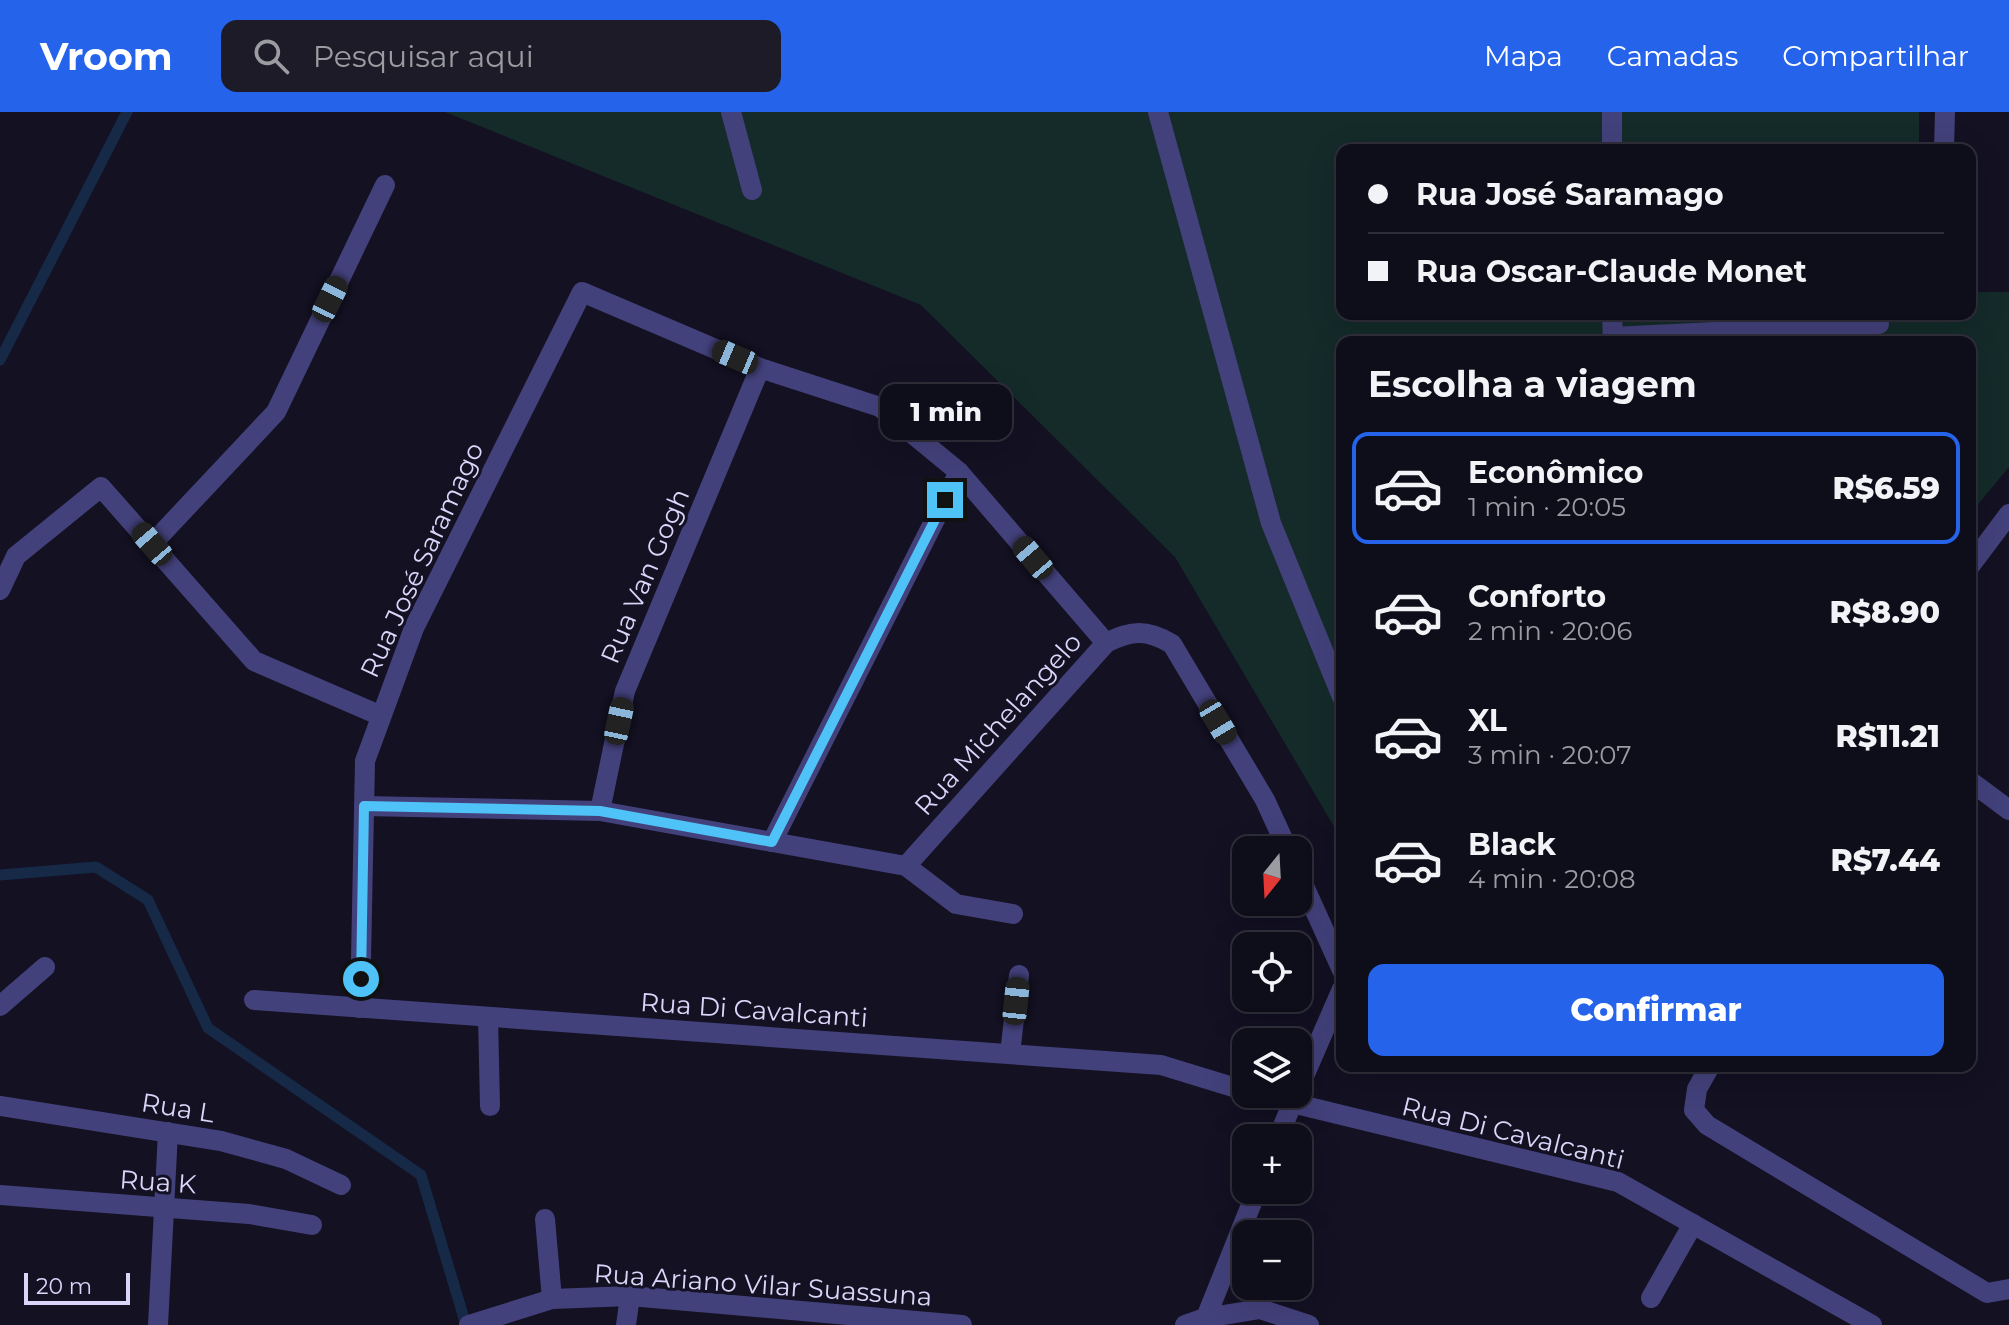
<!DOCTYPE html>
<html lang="pt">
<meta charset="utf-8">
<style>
body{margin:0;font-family:Montserrat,sans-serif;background:#1c1b27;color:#f1f3f6;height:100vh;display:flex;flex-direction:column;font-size:30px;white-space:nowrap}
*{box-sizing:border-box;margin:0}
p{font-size:26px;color:#9b9ca2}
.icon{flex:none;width:44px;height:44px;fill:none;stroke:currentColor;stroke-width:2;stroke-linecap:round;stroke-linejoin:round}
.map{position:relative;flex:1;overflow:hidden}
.panel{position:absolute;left:1336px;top:224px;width:640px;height:736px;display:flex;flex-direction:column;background:#0e0d1a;border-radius:16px;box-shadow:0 8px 32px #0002,0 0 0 2px #2e2d39}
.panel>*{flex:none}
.top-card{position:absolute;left:1336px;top:32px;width:640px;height:176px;border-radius:16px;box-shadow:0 8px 32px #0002,0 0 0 2px #2e2d39;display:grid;align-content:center;height:176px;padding:0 32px;background:#0e0d1a}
.needle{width:52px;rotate:198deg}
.fabs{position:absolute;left:1232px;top:724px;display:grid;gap:16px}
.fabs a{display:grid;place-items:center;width:80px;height:80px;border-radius:16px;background:#0e0d1a;box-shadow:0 8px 32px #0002,0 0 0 2px #2e2d39;font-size:40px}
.scale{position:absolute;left:24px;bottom:20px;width:106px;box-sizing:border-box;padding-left:8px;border:4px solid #dad6fa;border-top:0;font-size:22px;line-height:28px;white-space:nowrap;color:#dad6fa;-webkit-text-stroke:6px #131122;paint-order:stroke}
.end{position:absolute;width:36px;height:36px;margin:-18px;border:10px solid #4fc3f7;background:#111;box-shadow:0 0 0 4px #111}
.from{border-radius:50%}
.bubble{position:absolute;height:56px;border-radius:16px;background:#0e0d1a;box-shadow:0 8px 32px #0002,0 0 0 2px #2e2d39;font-size:26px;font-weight:800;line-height:56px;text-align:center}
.car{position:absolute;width:24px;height:48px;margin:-24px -12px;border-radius:10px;box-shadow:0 0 6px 2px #0007;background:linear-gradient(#222 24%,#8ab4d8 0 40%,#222 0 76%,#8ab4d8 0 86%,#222 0)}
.top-card b{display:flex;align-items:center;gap:28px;height:76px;font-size:30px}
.top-card b+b{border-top:2px solid #2e2d39}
.top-card i{width:20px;height:20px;background:#f1f3f6}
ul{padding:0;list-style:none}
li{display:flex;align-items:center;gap:24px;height:112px;margin:0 16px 12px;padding:0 16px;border:4px solid transparent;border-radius:16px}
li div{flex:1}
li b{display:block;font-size:30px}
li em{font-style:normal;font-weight:800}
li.on{border-color:#2563eb}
li>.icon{width:72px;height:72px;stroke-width:1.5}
h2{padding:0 32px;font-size:36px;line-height:96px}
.primary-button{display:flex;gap:16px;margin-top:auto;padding:16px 32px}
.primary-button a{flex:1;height:92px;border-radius:16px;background:#2563eb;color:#fff;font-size:32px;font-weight:800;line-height:92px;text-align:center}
header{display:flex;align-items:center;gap:48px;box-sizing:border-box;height:112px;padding:0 40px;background:#2563eb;color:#fff}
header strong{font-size:38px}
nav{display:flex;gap:44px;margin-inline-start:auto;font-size:28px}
.search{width:560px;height:72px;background:#1c1b27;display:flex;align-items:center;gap:20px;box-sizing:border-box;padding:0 28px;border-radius:16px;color:#9b9ca2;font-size:30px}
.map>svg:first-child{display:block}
</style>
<header>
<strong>Vroom</strong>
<div class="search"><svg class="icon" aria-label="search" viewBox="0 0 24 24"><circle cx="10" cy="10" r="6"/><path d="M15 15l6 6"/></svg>Pesquisar aqui</div>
<nav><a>Mapa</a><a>Camadas</a><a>Compartilhar</a></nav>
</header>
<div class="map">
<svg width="2009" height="1213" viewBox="0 0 2009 1213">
<rect width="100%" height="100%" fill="#131122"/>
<!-- green -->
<polygon fill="#142b2a" points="445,0 1919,0 1919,38 1342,38 1342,202 1970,202 1970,180 2009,180 2009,355 1970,402 1970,230 1342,230 1342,728 1175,445 921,193"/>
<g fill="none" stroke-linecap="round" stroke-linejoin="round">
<!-- stream -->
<g stroke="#162946" stroke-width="11">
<polyline points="0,248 127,0"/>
<polyline points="0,763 96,755 148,788 208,916 421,1063 466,1213"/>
</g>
<!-- minor -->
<g stroke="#43417b" stroke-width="20">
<polyline points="731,0 752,78"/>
<polyline points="1158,0 1271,411 1342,585"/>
<polyline points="1612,0 1612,38"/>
<polyline points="1944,38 1945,0"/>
<polyline points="1612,202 1613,230"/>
<polyline points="1612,225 1879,212"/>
<polyline points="152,432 276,300 385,73"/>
<polyline points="1970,454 2009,402"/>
<polyline points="0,478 16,444 101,375 254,549 379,603"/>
<polyline points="1970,669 2009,698"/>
<polyline points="364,694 600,699 906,754 956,792 1013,802"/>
<polyline points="600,699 625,579 760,256"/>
<polyline points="772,730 959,360"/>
<path d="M906,754l200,-223c25,-13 41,-14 66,1l93,156 23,50"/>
<polyline points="1298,761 1342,858"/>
<polyline points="254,888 1161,953 1246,979"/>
<polyline points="0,894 45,855"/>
<polyline points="360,896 365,649 414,516 582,180 760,256 880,295 959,360 1106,531"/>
<polyline points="488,905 490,994"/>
<polyline points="1010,942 1019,863"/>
<polyline points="1710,954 1697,977 1694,998 1707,1013 1987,1181 2009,1177"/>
<polyline points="1298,978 1342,877"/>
<polyline points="1255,982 1618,1070 1872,1213"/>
<polyline points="0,994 221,1029 286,1047 341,1073"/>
<polyline points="1278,1026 1296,982"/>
<polyline points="0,1083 249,1102 312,1113"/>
<polyline points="545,1107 552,1187"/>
<polyline points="1651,1186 1693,1112"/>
<polyline points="158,1213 168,1020"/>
<polyline points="469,1213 552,1187 630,1184 962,1213"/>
<polyline points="626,1213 630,1184"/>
<polyline points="1185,1213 1205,1206 1260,1197 1309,1213"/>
<polyline points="1203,1213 1257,1078"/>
</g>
</g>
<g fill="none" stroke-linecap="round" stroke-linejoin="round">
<!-- route -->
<polyline stroke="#4fc3f7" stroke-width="10" points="361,867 364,694 600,699 772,730 945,388"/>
</g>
<g text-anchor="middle" stroke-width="6" stroke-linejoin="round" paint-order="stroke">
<!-- street labels -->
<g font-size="26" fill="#dad6fa" stroke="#131122">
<text transform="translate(422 448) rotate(-65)" y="9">Rua José Saramago</text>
<text transform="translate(645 464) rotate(-67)" y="9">Rua Van Gogh</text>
<text transform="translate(998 612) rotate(-48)" y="9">Rua Michelangelo</text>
<text transform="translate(754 898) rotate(4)" y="9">Rua Di Cavalcanti</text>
<text transform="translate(178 996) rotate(9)" y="9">Rua L</text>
<text transform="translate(1513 1021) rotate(14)" y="9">Rua Di Cavalcanti</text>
<text transform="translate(158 1070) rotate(4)" y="9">Rua K</text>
<text transform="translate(763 1173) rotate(4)" y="9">Rua Ariano Vilar Suassuna</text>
</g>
</g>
</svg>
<div class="fabs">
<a><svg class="needle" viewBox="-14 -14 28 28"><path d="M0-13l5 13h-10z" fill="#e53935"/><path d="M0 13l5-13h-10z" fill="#9b9ca2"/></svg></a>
<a><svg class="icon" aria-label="locate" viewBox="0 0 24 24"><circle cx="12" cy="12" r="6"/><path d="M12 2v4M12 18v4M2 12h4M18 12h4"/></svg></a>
<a><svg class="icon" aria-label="layers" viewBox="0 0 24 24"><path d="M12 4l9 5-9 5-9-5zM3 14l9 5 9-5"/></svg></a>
<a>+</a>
<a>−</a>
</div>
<div class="scale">20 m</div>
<i class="end from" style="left:361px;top:867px"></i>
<i class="end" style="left:945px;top:388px"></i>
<div class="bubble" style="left:880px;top:272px;width:132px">1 min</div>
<i class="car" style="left:330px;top:187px;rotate:26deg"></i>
<i class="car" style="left:735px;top:245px;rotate:293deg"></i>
<i class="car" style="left:152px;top:432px;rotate:319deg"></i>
<i class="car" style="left:1033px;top:446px;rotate:320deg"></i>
<i class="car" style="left:619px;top:609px;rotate:12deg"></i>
<i class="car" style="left:1218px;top:610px;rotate:149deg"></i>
<i class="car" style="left:1016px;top:889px;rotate:6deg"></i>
<div class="top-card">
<b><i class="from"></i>Rua José Saramago</b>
<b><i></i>Rua Oscar-Claude Monet</b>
</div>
<section class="panel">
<h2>Escolha a viagem</h2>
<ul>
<li class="on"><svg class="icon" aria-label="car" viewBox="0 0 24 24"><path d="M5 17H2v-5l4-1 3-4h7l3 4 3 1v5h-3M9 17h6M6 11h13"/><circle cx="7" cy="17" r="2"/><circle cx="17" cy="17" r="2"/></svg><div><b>Econômico</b><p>1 min · 20:05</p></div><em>R$6.59</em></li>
<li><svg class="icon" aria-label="car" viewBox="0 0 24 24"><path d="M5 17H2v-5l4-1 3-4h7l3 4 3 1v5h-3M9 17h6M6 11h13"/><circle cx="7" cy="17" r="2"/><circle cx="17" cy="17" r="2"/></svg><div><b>Conforto</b><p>2 min · 20:06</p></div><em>R$8.90</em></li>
<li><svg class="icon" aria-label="car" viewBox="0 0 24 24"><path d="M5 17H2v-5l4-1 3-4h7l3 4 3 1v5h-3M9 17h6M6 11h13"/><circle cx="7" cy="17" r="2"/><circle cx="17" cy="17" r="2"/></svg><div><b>XL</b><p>3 min · 20:07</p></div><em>R$11.21</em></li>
<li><svg class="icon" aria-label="car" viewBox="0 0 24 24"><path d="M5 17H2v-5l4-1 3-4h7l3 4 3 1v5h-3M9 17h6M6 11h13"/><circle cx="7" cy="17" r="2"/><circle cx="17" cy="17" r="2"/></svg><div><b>Black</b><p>4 min · 20:08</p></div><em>R$7.44</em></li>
</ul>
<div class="primary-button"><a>Confirmar</a></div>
</section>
</div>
